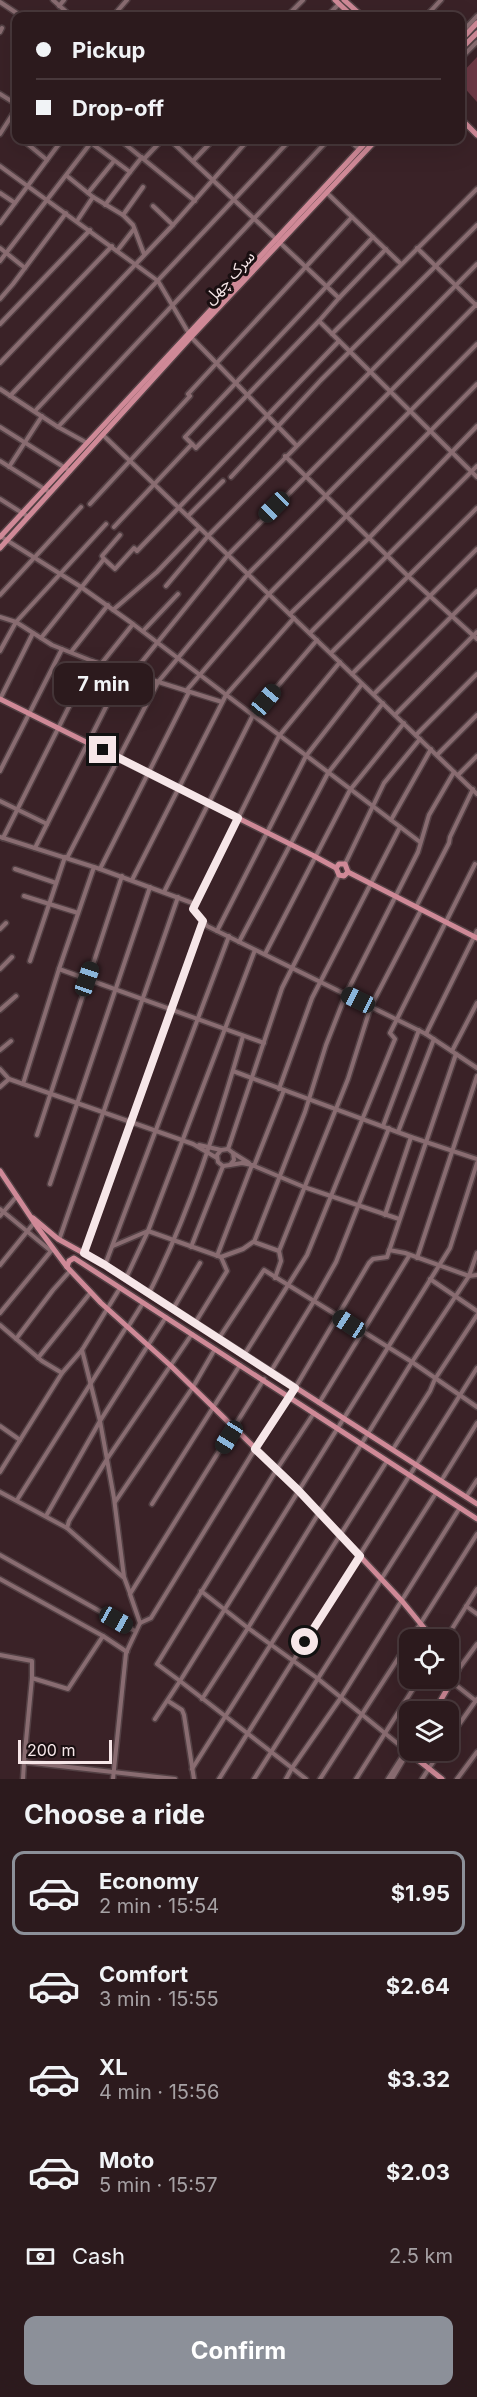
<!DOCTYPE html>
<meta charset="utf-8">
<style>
body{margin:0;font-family:Inter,"Noto Sans Arabic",sans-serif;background:#38272a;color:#f1f3f6;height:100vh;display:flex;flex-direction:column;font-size:22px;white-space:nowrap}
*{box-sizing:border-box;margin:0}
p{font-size:20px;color:#a6a1a4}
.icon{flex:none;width:33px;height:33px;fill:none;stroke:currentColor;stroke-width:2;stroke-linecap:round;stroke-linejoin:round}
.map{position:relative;height:1779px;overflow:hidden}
.side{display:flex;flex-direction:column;background:#2c1a1d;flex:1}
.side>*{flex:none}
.hud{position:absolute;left:12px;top:12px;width:453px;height:132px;border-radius:12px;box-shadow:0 6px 24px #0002,0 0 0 2px #48383b;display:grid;align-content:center;height:132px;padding:0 24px;background:#2c1a1d}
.tools{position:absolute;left:399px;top:1629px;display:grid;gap:12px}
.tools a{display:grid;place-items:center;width:60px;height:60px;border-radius:12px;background:#2c1a1d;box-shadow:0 6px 24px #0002,0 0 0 2px #48383b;font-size:30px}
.scale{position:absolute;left:18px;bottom:15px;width:94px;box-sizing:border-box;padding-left:6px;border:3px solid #f6e6e8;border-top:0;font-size:16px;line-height:21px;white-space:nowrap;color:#f6e6e8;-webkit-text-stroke:4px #1a0f11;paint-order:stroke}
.end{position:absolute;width:27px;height:27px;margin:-14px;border:8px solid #f6e6e8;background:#111;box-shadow:0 0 0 3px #111}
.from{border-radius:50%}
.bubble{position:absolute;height:42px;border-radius:12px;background:#2c1a1d;box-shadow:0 6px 24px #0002,0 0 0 2px #48383b;font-size:20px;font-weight:700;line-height:42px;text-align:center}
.car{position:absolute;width:18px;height:36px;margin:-18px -9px;border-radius:8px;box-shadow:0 0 4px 2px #0007;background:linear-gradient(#222 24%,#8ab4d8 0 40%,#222 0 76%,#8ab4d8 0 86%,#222 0)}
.hud b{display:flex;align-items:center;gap:21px;height:57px;font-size:22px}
.hud b+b{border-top:2px solid #48383b}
.hud i{width:15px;height:15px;background:#f1f3f6}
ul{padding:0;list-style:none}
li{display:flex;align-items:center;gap:18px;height:84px;margin:0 12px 9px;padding:0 12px;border:3px solid transparent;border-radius:12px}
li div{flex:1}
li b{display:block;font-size:22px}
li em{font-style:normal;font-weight:700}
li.on{border-color:#8c9099}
li>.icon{width:54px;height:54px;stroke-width:1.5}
h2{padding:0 24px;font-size:27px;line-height:72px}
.pay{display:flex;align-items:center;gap:15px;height:66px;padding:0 24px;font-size:22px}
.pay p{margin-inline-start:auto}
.cta{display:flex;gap:12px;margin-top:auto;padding:12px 24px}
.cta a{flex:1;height:69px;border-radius:12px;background:#8c9099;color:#fff;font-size:24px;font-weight:700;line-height:69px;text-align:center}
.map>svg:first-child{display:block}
</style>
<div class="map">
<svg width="477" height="1779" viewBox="0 0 477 1779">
<rect width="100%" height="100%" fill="#3a2227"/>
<!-- garden -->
<polygon fill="#6d3945" points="477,57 477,102 461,84 460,75"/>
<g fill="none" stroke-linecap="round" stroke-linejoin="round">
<!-- minor casing -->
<g stroke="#534044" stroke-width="7">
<g id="minor">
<polyline points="53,0 71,16"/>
<polyline points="0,2 21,16"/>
<polyline points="59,6 64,0"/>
<polyline points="113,16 127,0"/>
<polyline points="287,16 303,0"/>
<polyline points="327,16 339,4"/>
<polyline points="426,16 441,0"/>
<polyline points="0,32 2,28"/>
<polyline points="460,34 477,16"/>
<polyline points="460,59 477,42"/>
<polyline points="0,94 16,104"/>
<polyline points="0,134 16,109"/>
<polyline points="87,140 130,172 105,205"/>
<polyline points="120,140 195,201"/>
<polyline points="170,140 339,298 319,321 477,477"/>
<polyline points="349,140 359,149"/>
<polyline points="24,141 47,160"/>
<polyline points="144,159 162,140"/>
<polyline points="193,161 213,140"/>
<polyline points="0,166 158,281 191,337 296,445"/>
<polyline points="130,172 142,157"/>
<polyline points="67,176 93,197 123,215 133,225 144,254"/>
<polyline points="0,193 15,203"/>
<polyline points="88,193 114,161"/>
<polyline points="327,193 401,264"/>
<polyline points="153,206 173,225"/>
<polyline points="123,215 143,187"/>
<polyline points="77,221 93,197"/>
<polyline points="0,223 62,140"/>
<polyline points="0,248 25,268"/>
<polyline points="417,248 477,306"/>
<polyline points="117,251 134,229"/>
<polyline points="0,261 93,140"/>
<polyline points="339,298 386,249"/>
<polyline points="0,299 13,284 66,213"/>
<polyline points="0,324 90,230"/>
<polyline points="332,334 477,189"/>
<polyline points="0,363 112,246"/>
<polyline points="0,389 58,427 87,443"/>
<polyline points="10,396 173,225 248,140"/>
<polyline points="35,411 290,140"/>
<polyline points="0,427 70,471"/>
<polyline points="58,427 328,140"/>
<polyline points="104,436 477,794"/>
<polyline points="192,444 185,437 373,237"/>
<polyline points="285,456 409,577 477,639"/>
<polyline points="0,461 49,492"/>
<polyline points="9,467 42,416"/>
<polyline points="231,477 321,380 477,225"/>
<polyline points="0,499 27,516"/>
<polyline points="90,504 190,396 188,394 352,217"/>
<polyline points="188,516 223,481"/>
<polyline points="114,527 192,444 196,448 319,321"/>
<polyline points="0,536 81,587 133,624 420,842"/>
<polyline points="104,559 102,556 120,535"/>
<polyline points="166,586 208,536 477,264"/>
<polyline points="0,595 81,507"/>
<polyline points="113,610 157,572 199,528"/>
<polyline points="290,614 369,538 477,426"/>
<polyline points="0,617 16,622 52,645 92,661 222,702"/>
<polyline points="143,631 178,594"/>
<polyline points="310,633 477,466"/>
<polyline points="41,638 104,559 115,569 134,548 137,551 339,341"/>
<polyline points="0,651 16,622 106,524"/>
<polyline points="71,652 108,605"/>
<polyline points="331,653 477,508"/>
<polyline points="340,662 279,736 193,909 207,926 426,1034 477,1068"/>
<polyline points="101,664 133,624"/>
<polyline points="132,674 228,555 477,304"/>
<polyline points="352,674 477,549"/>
<polyline points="186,691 269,594 477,384"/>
<polyline points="374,694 477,591"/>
<polyline points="0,699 33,633"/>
<polyline points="395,715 477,632"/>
<polyline points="416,735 477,674"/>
<polyline points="437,755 477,715"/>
<polyline points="0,771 62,649"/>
<polyline points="458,775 477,756"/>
<polyline points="0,801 47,824"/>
<polyline points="391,820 431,749"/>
<polyline points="0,837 100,869 195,904"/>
<polyline points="3,838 92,661"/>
<polyline points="35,848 124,671"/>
<polyline points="67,858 158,682 248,574 477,344"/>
<polyline points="345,864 384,783 420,739"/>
<polyline points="15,869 56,883"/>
<polyline points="100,869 189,692"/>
<polyline points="132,880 226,695 294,618"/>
<polyline points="164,892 253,715 317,640"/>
<polyline points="24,896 78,913"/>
<polyline points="416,907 449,843 450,837 473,789"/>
<polyline points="0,929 6,923"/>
<polyline points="217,931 306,756 362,684"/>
<polyline points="239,942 328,773 383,703"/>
<polyline points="265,954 350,790 404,723"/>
<polyline points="30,961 65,857"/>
<polyline points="0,969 12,957"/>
<polyline points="59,969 264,1043"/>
<polyline points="0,1010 16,996"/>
<polyline points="426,1034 477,931"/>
<polyline points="0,1050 11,1041"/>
<polyline points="452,1051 477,1003"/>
<polyline points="0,1069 9,1079 193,1144 217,1158"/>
<polyline points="233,1071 411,1137 477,1159"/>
<polyline points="23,1084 59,969 94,867"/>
<polyline points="0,1087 9,1079"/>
<polyline points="279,1089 312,998 400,827"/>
<polyline points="383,1126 419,1030"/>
<polyline points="389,1128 336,1262 314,1301 412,1362 477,1407"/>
<polyline points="398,1132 434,1039"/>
<polyline points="37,1135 122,876"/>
<polyline points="199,1145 221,1150"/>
<polyline points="228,1149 282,988 339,875"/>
<polyline points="233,1153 249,1163"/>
<polyline points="230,1165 242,1163 252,1165 304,1187 399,1219"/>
<polyline points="223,1166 230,1165 234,1160 233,1153 228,1149"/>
<polyline points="223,1166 218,1162 217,1155 221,1150 228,1149"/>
<polyline points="254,1166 284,1090"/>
<polyline points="50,1184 150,887"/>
<polyline points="0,1209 51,1251 52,1249"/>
<polyline points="385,1215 411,1137"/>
<polyline points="0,1216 17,1196"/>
<polyline points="59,1240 178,897"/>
<polyline points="113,1246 148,1231 221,1257 243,1249 253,1242"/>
<polyline points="191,1247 223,1166"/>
<polyline points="389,1250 405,1253 469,1276 477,1275"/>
<polyline points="279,1251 348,1079 371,1006 421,910"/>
<polyline points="84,1253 203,921"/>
<polyline points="217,1256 252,1165"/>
<polyline points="417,1258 477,1076"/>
<polyline points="0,1265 34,1223"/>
<polyline points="105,1265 229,936"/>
<polyline points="126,1278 148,1231 255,950"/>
<polyline points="275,1278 281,1261 279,1251 254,1242 305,1112 326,1045 346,994 418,852 429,815 454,772"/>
<polyline points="430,1279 477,1311"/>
<path d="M149,1293c41,-81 69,-170 94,-257"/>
<polyline points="173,1309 200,1263"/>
<polyline points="0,1313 51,1251"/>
<polyline points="195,1323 227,1271 221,1257"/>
<polyline points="0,1325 42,1361 62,1373 82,1350 120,1288"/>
<polyline points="128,1327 143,1303"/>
<polyline points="219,1338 264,1270 314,1301 271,1371"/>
<polyline points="16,1339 53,1290 70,1271"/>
<polyline points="82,1350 100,1421 114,1498 124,1577 130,1593"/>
<polyline points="244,1355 307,1255 395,1039 390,1033 475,864"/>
<polyline points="38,1358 91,1292"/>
<polyline points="319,1403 409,1256"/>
<polyline points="0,1426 20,1440"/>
<polyline points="393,1449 430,1391 435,1379 477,1315"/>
<polyline points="0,1472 62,1373"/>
<polyline points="441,1481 477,1423"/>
<polyline points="0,1492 67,1528 69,1521 107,1459 192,1334"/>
<polyline points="466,1497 477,1480"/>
<polyline points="17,1500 127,1326"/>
<polyline points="115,1502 193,1387 215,1349"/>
<polyline points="152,1504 240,1365"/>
<polyline points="46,1516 100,1421 166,1317"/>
<polyline points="67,1528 123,1577"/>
<polyline points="0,1555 135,1631"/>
<polyline points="0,1579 103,1636"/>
<polyline points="201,1591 248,1628 412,1362 469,1276 477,1253"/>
<polyline points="466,1606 477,1614"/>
<polyline points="140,1623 130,1594 264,1379"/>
<polyline points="410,1640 477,1534"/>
<polyline points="445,1640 477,1589"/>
<polyline points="0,1655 32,1661 32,1678 68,1689 103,1636 127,1652"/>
<polyline points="458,1670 477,1644"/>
<polyline points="452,1682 476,1701"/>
<polyline points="202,1699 248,1628 317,1678 408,1752 392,1779"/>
<polyline points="168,1701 182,1710 184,1715 194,1779"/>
<polyline points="155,1719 180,1681 157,1664 277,1469 314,1413"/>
<polyline points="448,1740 477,1699"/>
<polyline points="24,1762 32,1678"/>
<polyline points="192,1769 387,1461"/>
<polyline points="23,1779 24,1762 175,1779"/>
<polyline points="113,1779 126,1653 140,1623 151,1618 255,1449 295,1388 369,1263 373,1259 387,1257 456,1054"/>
<polyline points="219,1779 477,1368"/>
<polyline points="254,1779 436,1493"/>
<polyline points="286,1779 292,1768 180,1681 450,1248 477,1163"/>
<polyline points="306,1779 292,1768 340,1699 459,1509"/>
<polyline points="320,1779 410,1640"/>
<polyline points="356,1779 420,1678"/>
<polyline points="388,1779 404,1754"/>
<polyline points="422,1779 441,1750"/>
<polyline points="457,1779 477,1752"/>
</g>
</g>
<!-- major casing -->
<g stroke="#534044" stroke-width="8">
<g id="major">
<polyline points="335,0 352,16"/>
<polyline points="344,0 362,16"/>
<polyline points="460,41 477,23"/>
<polyline points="460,50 477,33"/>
<polyline points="460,118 477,135"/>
<polyline points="0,537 368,140"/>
<polyline points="0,548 191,337 376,140"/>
<polyline points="0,699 314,856 336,868 339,875 344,876 348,872"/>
<polyline points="336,868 339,864 345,864 348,872 477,938"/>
<polyline points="0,1171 38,1228 67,1267 101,1303 171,1366 298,1490 402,1601 434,1640"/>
<polyline points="33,1218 58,1239 105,1265 477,1504"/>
<polyline points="67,1267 69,1261 74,1258 477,1519"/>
<polyline points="434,1712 458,1670 448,1658"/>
<polyline points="410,1750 408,1752 442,1779"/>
</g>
</g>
<!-- minor -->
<use href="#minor" stroke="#896c71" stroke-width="4"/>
<!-- major -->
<use href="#major" stroke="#cf8997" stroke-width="5"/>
</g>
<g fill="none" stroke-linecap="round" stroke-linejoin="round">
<!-- route -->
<polyline stroke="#f6e6e8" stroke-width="8" points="103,750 238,818 193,909 203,921 84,1253 105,1265 295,1388 255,1449 298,1490 360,1556 305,1642"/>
</g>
<g text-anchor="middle" stroke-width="6" stroke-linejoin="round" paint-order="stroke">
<!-- street labels -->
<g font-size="16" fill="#f6e6e8" stroke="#1a0f11">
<text transform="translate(229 277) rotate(-47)" y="6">سرک چهل</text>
</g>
</g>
</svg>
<div class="tools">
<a><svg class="icon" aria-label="locate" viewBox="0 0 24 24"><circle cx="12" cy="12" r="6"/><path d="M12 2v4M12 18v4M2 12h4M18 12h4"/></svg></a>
<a><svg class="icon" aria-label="layers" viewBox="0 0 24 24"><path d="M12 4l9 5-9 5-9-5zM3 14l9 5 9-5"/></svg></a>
</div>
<div class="scale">200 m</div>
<i class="end from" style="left:305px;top:1642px"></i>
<i class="end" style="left:103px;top:750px"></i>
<div class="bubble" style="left:54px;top:663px;width:99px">7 min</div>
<i class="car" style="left:274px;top:507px;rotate:225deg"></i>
<i class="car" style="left:266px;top:700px;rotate:40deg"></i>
<i class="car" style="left:87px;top:979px;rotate:19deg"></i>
<i class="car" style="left:358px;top:1000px;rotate:296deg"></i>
<i class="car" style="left:349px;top:1324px;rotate:303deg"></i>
<i class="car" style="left:229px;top:1437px;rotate:212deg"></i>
<i class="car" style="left:116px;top:1620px;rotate:119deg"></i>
<div class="hud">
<b><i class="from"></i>Pickup</b>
<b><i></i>Drop-off</b>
</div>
</div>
<section class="side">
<h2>Choose a ride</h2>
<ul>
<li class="on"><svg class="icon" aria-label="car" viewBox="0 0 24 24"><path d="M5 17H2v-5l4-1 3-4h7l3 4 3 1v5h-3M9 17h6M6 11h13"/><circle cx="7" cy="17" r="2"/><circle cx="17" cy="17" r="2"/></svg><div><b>Economy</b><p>2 min · 15:54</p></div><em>$1.95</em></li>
<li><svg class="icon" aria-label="car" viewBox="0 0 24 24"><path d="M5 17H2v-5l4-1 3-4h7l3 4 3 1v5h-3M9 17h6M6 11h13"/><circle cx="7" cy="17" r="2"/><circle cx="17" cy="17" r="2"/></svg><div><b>Comfort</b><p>3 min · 15:55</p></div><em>$2.64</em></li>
<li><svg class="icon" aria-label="car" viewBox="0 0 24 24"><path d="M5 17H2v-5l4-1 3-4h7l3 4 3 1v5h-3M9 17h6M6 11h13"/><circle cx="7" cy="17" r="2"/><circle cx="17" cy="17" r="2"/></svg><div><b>XL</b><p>4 min · 15:56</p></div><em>$3.32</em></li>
<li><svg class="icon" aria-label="car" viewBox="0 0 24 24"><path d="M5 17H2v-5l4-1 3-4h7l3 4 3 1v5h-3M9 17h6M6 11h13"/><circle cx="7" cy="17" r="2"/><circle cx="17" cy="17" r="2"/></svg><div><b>Moto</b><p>5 min · 15:57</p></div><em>$2.03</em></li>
</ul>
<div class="pay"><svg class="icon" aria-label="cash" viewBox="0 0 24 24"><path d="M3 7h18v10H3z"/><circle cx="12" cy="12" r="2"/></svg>Cash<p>2.5 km</p></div>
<div class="cta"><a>Confirm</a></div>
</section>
